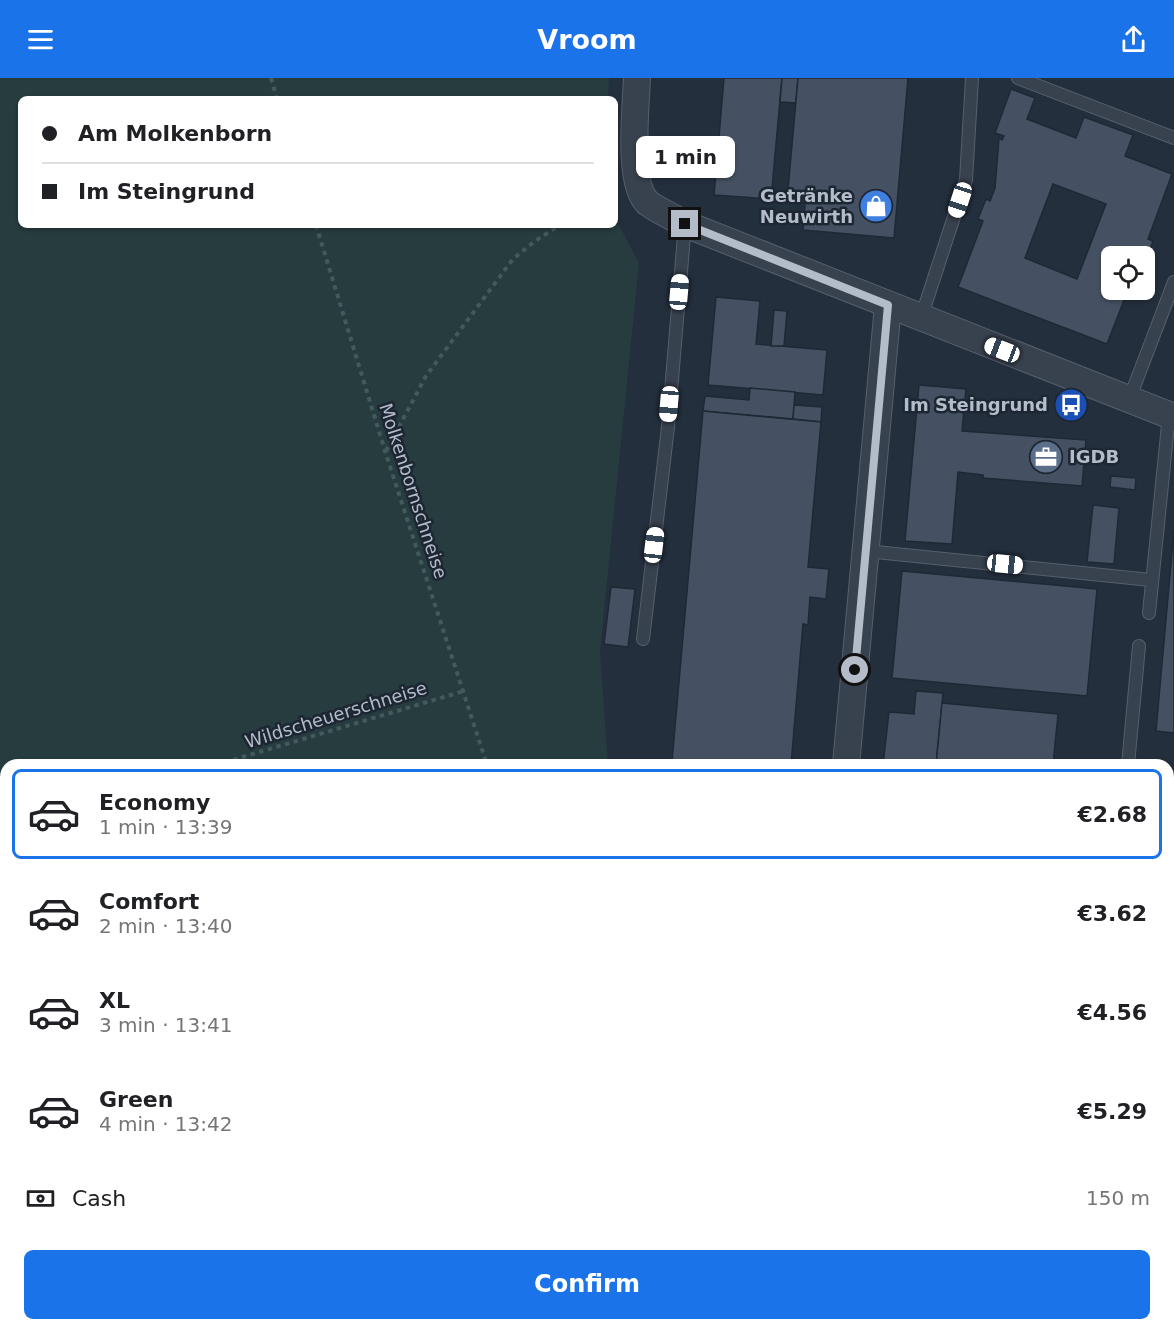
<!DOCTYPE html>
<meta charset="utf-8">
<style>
body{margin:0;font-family:"DejaVu Sans",sans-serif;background:#f2f2f2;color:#202124;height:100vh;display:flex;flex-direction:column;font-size:22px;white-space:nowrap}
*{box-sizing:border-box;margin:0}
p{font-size:20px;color:#757577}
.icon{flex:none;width:33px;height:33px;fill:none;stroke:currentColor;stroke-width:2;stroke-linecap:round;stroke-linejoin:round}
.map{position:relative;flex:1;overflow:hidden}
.drawer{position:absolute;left:0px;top:681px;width:1174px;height:572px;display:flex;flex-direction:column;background:#fff;border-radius:18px 18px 0 0;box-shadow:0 2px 4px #0004}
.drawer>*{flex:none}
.banner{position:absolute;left:18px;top:18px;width:600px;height:132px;border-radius:9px;box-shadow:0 2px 4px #0004;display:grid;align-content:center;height:132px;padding:0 24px;background:#fff}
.controls{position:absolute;left:1101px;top:168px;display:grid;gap:12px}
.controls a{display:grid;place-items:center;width:54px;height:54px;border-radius:9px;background:#fff;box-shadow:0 2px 4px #0004;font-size:30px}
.end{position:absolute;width:27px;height:27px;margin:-14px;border:8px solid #b4bcc9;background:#111;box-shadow:0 0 0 3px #111}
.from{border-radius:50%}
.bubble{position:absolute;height:42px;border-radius:9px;background:#fff;box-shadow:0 2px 4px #0004;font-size:20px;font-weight:700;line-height:42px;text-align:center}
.car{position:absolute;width:18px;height:36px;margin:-18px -9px;border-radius:8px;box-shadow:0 0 4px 2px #0007;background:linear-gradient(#fff 24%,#345 0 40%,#fff 0 76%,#345 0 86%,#fff 0)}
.banner b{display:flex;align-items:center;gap:21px;height:57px;font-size:22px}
.banner b+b{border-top:2px solid #e0e0e0}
.banner i{width:15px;height:15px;background:#202124}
ul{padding:10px 0 0;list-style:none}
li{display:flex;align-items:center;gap:18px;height:90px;margin:0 12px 9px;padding:0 12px;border:3px solid transparent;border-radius:9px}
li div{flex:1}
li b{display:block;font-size:22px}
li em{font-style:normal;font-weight:700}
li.on{border-color:#1a73e8}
li>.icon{width:54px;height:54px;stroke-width:1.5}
.pay{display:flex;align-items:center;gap:15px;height:66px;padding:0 24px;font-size:22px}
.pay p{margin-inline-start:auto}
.button{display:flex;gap:12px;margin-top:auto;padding:12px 24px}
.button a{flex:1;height:69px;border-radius:9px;background:#1a73e8;color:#fff;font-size:24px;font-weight:700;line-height:69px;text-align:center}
header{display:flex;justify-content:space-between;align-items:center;height:78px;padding:0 24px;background:#1a73e8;color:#fff;font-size:27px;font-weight:700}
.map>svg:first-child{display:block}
</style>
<header><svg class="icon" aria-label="menu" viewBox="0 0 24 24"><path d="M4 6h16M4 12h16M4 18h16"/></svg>Vroom<svg class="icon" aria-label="share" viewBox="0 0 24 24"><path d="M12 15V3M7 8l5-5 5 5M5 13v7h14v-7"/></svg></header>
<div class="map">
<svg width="1174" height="1252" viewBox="0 0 1174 1252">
<rect width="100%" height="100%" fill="#242f3e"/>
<!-- green -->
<polygon fill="#263c3f" points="0,0 609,0 608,21 21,21 21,147 615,147 615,140 639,185 600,573 608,687 6,687 6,1246 1168,1246 1169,1243 1174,1243 1174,1252 0,1252"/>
<!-- building -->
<g fill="#455162" stroke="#1f2835" stroke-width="1.5" fill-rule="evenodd">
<polygon points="724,0 782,0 771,121 714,117"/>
<polygon points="782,0 798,0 796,25 780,24"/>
<polygon points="798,0 908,0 894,160 803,152 805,125 787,123"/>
<path d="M1011,11l24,9 -8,21 49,19 8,-21 49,18 -8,21 47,18 -24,65 5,2 -7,21 -2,-6h-32v34h16l-21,54 -149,-57 25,-66 -5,-2 8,-20 4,2 5,-13 4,-50 3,2 2,-4 -9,-3zM1053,106l53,20 -29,75 -52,-21z"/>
<polygon points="716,219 760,223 756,266 827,272 823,317 708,307"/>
<polygon points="774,232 787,233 784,268 771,268"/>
<polygon points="919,307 966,311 962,353 1086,362 1082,408 983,400 983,397 958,394 952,466 905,463"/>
<polygon points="750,310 795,314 793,341 703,333 705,318 749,322"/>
<polygon points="794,327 822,329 821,344 793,341"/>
<polygon points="703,333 821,344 808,489 829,491 826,521 810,519 808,547 803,546 791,687 721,687 672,683"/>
<polygon points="1111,398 1136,400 1135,412 1110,409"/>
<polygon points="1093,427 1119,430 1114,486 1087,484"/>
<polygon points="1174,452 1174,655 1156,653"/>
<polygon points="902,493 1097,511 1087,618 892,600"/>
<polygon points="611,509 635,511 628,569 604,566"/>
<polygon points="916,613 943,615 936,687 883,687 889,634 914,636"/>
<polygon points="942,625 1058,636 1053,687 936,687"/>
<polygon points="686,684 721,687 686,687"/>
<polygon points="1168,738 1174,738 1174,816 1168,815"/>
<rect x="1168" y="842" width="6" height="97"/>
<polygon points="1171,1047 1174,1052 1174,1208 1168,1208 1168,1048"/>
</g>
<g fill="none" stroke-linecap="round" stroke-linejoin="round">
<!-- service casing -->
<g stroke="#565f6c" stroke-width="14">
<g id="service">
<polyline points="1018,0 1174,60"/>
<polyline points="921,240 966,102 972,0"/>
<polyline points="1129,322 1174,204"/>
<polyline points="866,473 1151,502"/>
<polyline points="1149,535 1169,337"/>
<polyline points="643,561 668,349 685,146"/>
<polyline points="1128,687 1139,568"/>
<polyline points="1168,699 1174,700"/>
</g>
</g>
<!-- minor casing -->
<g stroke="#565f6c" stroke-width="28">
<g id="minor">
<path d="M637,0c-1,27 -10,107 11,125 11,8 25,14 37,21l489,193"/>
<polyline points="846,687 888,227"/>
<polyline points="1168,990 1174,992"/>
</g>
</g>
<!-- path -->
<g stroke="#44595c" stroke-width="4" stroke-dasharray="4.5 4.5" stroke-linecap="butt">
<polyline points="271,0 277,21"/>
<polyline points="316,147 385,373 487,687"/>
<polyline points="386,373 426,298 513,181 535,163 560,147"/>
<polyline points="216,687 464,613"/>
<polyline points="0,751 6,750"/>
<polyline points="660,1246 662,1252"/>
</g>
<!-- service -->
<use href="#service" stroke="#38414e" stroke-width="12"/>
<!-- minor -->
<use href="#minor" stroke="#38414e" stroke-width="26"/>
</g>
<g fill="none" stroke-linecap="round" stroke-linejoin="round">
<!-- route -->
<polyline stroke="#b4bcc9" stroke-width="8" points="685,146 888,227 855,592"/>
</g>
<!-- icons -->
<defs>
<g id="shop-disc" transform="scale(1.725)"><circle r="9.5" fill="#3f7fe0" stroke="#1d2633"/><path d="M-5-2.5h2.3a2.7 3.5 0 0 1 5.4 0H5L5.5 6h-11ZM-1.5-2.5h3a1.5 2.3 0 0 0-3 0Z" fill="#fff"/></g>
<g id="bus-disc" transform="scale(1.725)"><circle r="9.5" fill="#1a4fb4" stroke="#1d2633"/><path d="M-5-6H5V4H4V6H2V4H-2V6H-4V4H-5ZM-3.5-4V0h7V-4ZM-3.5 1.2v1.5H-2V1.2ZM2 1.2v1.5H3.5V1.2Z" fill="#fff"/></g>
<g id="office-disc" transform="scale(1.725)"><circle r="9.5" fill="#5c6f8a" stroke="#1d2633"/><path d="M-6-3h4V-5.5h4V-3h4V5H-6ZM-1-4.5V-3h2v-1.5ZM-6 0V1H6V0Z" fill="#fff"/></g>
</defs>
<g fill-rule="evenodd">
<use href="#shop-disc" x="876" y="128"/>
<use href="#bus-disc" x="1071" y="327"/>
<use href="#office-disc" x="1046" y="379"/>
</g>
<g text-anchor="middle" stroke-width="5" stroke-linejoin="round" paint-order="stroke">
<!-- poi labels -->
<g font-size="18" font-weight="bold" fill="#b4bcc9" stroke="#1d2633" text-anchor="end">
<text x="853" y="124">Getränke<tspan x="853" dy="21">Neuwirth</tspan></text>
<text x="1048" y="333">Im Steingrund</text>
<text x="1069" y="385" text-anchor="start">IGDB</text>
</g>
<!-- street labels -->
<g font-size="18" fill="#b4bcc9" stroke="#1d2633">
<text transform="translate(413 413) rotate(72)" y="6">Molkenbornschneise</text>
<text transform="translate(336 637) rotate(-17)" y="6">Wildscheuerschneise</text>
</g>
</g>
</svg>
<div class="controls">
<a><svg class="icon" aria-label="locate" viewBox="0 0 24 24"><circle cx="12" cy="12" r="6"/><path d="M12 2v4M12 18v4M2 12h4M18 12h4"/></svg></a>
</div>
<i class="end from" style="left:855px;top:592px"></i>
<i class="end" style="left:685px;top:146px"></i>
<div class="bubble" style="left:636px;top:58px;width:99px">1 min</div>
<i class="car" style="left:960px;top:122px;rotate:198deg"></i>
<i class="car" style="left:679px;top:214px;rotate:5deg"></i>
<i class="car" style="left:1002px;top:272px;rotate:291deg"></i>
<i class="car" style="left:669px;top:326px;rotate:185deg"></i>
<i class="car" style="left:654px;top:467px;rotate:7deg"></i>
<i class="car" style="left:1005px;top:486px;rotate:96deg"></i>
<div class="banner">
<b><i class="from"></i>Am Molkenborn</b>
<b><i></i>Im Steingrund</b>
</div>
<section class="drawer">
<ul>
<li class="on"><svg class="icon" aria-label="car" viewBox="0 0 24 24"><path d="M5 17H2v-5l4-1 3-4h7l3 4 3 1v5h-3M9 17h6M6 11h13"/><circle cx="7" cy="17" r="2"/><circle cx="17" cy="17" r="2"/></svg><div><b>Economy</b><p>1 min · 13:39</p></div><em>€2.68</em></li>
<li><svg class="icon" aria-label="car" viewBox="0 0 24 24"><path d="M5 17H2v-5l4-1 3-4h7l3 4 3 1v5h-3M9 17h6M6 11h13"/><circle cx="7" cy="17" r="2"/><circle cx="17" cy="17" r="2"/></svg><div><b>Comfort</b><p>2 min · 13:40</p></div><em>€3.62</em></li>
<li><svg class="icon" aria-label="car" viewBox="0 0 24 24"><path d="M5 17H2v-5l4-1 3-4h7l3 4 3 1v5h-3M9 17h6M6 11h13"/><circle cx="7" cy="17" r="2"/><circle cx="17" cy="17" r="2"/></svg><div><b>XL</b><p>3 min · 13:41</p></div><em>€4.56</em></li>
<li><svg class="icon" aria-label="car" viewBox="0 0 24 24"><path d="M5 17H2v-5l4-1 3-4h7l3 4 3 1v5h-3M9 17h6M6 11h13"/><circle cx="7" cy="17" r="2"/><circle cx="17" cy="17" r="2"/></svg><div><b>Green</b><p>4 min · 13:42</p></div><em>€5.29</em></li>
</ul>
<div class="pay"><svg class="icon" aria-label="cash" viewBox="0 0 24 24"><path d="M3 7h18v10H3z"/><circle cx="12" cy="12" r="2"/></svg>Cash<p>150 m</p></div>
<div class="button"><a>Confirm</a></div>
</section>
</div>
